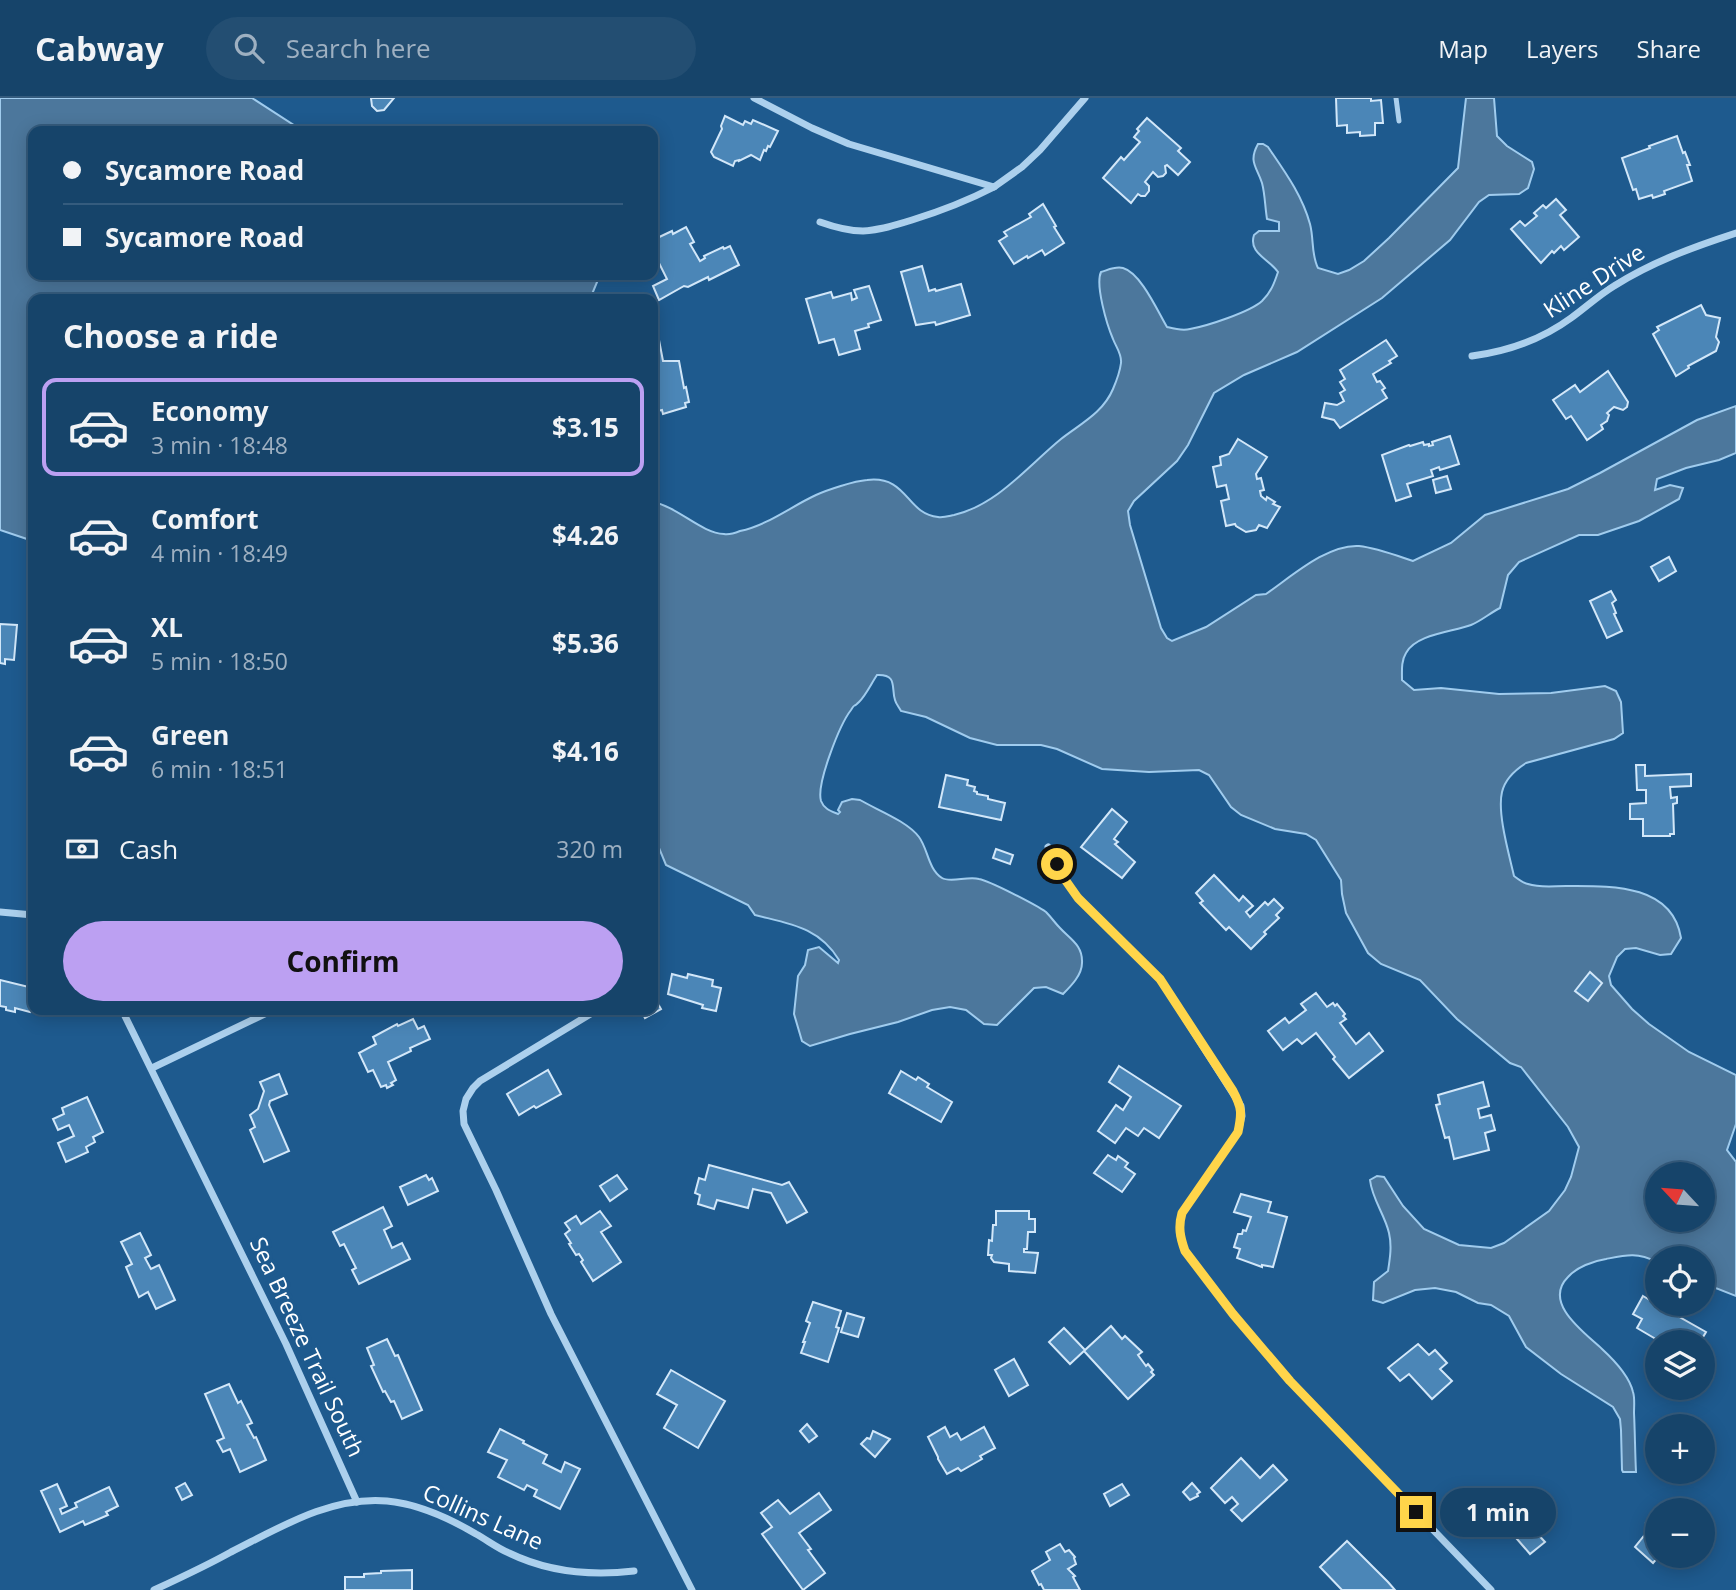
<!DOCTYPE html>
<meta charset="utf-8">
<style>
body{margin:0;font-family:"Open Sans",sans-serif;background:#234e72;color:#f1f3f6;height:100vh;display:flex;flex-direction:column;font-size:26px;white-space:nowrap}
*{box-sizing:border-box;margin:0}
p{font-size:23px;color:#9eb0c1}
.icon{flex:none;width:38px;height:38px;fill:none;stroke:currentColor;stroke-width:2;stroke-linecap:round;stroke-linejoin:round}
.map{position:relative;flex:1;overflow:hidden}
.details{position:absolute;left:28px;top:196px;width:630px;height:721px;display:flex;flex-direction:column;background:#16446a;border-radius:14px;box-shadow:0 4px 18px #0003,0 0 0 2px #355c7e}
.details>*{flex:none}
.guide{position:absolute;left:28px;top:28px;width:630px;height:154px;border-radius:14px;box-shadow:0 4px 18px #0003,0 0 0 2px #355c7e;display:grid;align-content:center;height:154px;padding:0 35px;background:#16446a}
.needle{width:46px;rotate:296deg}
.buttons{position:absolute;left:1645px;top:1064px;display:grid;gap:14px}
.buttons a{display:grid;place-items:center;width:70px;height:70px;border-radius:50%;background:#16446a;box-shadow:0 4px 18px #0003,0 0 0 2px #355c7e;font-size:35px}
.end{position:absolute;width:32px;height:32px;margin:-16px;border:9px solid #ffd54a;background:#111;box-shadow:0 0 0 4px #111}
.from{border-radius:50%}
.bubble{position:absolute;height:49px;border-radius:24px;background:#16446a;box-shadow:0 4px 18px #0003,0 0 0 2px #355c7e;font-size:23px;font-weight:700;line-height:49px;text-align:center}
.guide b{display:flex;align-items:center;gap:24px;height:66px;font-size:26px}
.guide b+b{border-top:2px solid #355c7e}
.guide i{width:18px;height:18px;background:#f1f3f6}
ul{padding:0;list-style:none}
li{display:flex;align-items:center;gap:21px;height:98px;margin:0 14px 10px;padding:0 21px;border:4px solid transparent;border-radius:14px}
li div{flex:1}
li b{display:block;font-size:26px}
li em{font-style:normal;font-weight:700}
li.selected{border-color:#bca0f2}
li>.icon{width:63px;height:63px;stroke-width:1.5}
h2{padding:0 35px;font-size:32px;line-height:84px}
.pay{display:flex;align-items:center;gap:18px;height:77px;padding:0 35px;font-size:26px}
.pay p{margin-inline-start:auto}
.primary-button{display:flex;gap:14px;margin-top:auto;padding:14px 35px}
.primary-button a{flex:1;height:80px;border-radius:42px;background:#bca0f2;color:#111;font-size:28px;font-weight:700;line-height:80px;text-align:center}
header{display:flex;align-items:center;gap:42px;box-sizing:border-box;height:98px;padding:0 35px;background:#16446a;border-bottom:2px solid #355c7e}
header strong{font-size:33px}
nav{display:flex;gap:38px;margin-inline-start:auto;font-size:24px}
.search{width:490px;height:63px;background:#234e72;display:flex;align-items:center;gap:18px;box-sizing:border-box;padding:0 24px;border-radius:38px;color:#9eb0c1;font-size:26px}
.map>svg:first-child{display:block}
</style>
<header>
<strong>Cabway</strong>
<div class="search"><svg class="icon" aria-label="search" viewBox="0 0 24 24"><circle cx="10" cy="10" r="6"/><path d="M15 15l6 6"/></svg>Search here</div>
<nav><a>Map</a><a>Layers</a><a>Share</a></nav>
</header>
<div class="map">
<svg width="1736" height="1492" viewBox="0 0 1736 1492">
<rect width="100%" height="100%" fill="#1e5a8e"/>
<!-- water -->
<g fill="#4c779c" stroke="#a0ccee" stroke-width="2" fill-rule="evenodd">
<polygon points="0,0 252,0 303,33 33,33 33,177 600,177 590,201 33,201 33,443 0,432"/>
<path d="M1466,0h28l3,38 10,10 25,16 2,7 -6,19 -9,6 -30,1 -10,7 -29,38 -68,58 -85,54 -53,23 -30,18 -26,52 -11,16 -43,40 -6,10 2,14 31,103 6,10 5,3 34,-14 50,-32 10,-1c25,-17 61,-50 93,-48 18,2 36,9 54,15l38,-18 34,-28 83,-26 32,-16 97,-53 39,-14v47l-17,7 -33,8 -29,11 -2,11 15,-5 13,3 -4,11 -40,22 -41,14h-19l-60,27 -11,13 -8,33c-10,5 -19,13 -29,17 -18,7 -55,9 -65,28 -5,8 -4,18 -4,27l12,10 27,-2 58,6 52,-1 54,-7 11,5 5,11 2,31 -9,6 -88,24c-11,7 -21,16 -24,29 -5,21 7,62 12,84 4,3 9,7 14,8 12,4 25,2 38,2 43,0 106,-3 115,52l-10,16 -11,1 -24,-7 -11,1 -8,8 -8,19 2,9 21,24 17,15 40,28 47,23v49l-9,26 9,12v134l-33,-13v-25h-46v4c-20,-10 -31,-7 -51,-3 -13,2 -29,8 -38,18 -26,26 17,56 34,72 12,11 27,26 31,43 2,6 1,14 1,21 1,20 1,39 2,59h-13l-1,-2 -1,-40 -1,-11 -7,-12 -52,-33 -35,-27 -17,-31 -18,-11 -13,-2 -22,-11 -21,-4 -20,2 -32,13 -10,-3 1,-18 14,-11c2,-13 4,-25 1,-38 -4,-18 -17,-34 -19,-53l7,-4 7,1 19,29 21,23 35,16 32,3 13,-5 45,-32 16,-21 6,-13 8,-30 -11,-20 -47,-60 -11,-4 -53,-44 -37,-39 -39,-16 -13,-11 -22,-40 -4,-19 -1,-14 -25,-40 -10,-6 -31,-5 -34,-14 -10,-8 -22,-32 -10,-5 -50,2 -47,-3 -45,-20 -16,-4h-44l-27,-7 -44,-21 -25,-6c-2,-4 -5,-7 -6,-11 -4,-12 3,-26 -18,-25 -6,9 -11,20 -18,27 -7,7 -3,0 -8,8 -11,14 -35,74 -30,91 3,8 10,10 17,13l2,-2 -2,-2 4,-8 10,-3 8,1c17,10 47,21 59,37 9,12 9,32 23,41 8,5 26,-2 37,1 11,2 57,26 67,33 5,5 9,11 14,16 10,11 23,17 22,35 0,12 -11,23 -19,31l-17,-7 -12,1 -37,37 -13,-1 -18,-14 -16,-3 -18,3 -34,12 -48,12 -40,12 -8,-5 -8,-27 4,-38 7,-11 3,-15 11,-3 19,16 1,-3c-20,-33 -49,-36 -84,-45l-7,-10 -82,-40 -7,-17 -4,-17 1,-17 -3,-14v-298c25,5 48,31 71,32 5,1 11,-1 16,-3 28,-6 50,-24 76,-36 11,-5 38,-14 51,-15 41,-5 39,34 71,37 5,1 11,-1 16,-2 43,-10 74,-49 107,-76 19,-15 42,-26 52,-50 3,-7 7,-18 8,-26 1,-9 -5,-16 -8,-24 -6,-14 -18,-54 -12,-67 7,-2 14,-6 22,-4 18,5 35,44 44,59 8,2 15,4 23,2 17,-3 60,-17 72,-28 9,-9 12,-17 16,-29 -9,-13 -30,-19 -24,-37l5,-4h20v-9l-12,-3c-2,-12 -2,-25 -5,-36 -5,-16 -14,-21 -4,-39h5l5,3c17,25 34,48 42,77 4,15 1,30 8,44l20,6 11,-4 15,-9 25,-23 69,-70zM1657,1076h46v46h-46z"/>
</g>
<!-- building -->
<g fill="#4b86b7" stroke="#d2e7f9" stroke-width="2">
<polygon points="371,0 394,0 384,12 377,13 372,8"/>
<polygon points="1336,0 1371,0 1371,3 1381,2 1383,25 1375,25 1375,37 1360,38 1360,34 1347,35 1347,27 1337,28"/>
<polygon points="725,18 743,27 745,23 751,26 753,22 778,33 770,49 768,48 766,53 764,52 760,62 751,57 739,63 739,62 735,63 733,68 714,59 711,54 722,31 721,28"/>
<polygon points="1147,20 1181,50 1178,53 1190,64 1178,77 1167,67 1165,68 1166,75 1163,78 1158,79 1153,74 1145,84 1149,88 1149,93 1145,98 1141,98 1138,96 1131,105 1103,80 1121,59 1124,62 1140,44 1134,39 1139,33 1137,31"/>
<polygon points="1677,38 1683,55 1685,54 1690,67 1687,67 1692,83 1664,93 1665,96 1653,100 1652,97 1639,101 1636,91 1633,92 1622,60 1650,50 1649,48"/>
<polygon points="1556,101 1566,112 1560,117 1579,139 1564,152 1561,148 1554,155 1552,153 1541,165 1511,131 1520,123 1525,128 1537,118 1534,115 1543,107 1546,110"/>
<polygon points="1043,106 1056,128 1054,129 1064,145 1045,157 1042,152 1028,160 1027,158 1014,166 999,143 1007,138 1004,134 1031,119 1029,116"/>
<polygon points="686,129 694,144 690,146 700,163 705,160 704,158 723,149 724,151 730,148 739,167 709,182 708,179 688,189 684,188 659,202 653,188 667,181 654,155 653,155 653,142 672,133 673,136"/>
<polygon points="922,168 929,193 935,191 936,193 961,186 970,217 936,227 935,224 916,227 901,174"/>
<polygon points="869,188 881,222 868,226 869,229 855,233 860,251 839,257 834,241 819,245 806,201 831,194 833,200 851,195 852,202 857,200 854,192"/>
<polygon points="1701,207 1706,217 1720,220 1716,239 1719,244 1716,253 1688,268 1689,270 1676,278 1653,236 1659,232 1657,229"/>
<polygon points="659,242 663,263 679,263 684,290 686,289 689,304 685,305 686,309 663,316 662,312 653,314 653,243"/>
<polygon points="1386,242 1397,258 1389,263 1391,265 1373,276 1377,284 1380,283 1385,290 1382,292 1387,300 1340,330 1334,322 1322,319 1325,305 1337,307 1344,303 1340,295 1345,292 1340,284 1345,281 1340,272"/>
<polygon points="1608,273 1628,304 1627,309 1623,312 1614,309 1607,315 1609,317 1607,323 1601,327 1603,331 1587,342 1571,318 1566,321 1553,302 1575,287 1580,294"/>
<polygon points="1450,338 1459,366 1440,372 1439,369 1431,372 1433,378 1407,386 1411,398 1396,403 1382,357 1409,347 1410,348 1423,344 1424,347 1429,346 1429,348 1433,347 1432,344"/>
<polygon points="1238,341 1267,359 1256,376 1257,381 1261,380 1264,392 1260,393 1261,398 1266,402 1267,399 1275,404 1273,406 1280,409 1267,430 1259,427 1256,432 1246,434 1236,428 1235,426 1226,428 1221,403 1229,401 1226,387 1217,389 1213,369 1221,367 1220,359 1229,356"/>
<polygon points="1447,378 1451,391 1436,395 1433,382"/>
<polygon points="1669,459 1676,473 1659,483 1651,469"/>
<polygon points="1611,493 1616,502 1612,505 1616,515 1614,516 1622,533 1607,540 1590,503"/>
<polygon points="0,526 17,527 14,562 5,561 5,566 0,565"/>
<polygon points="1636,667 1645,667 1645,678 1691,676 1691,688 1670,689 1671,700 1677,699 1677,705 1673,706 1674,736 1670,736 1670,738 1643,738 1643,721 1630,721 1630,706 1646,705 1646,692 1637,692"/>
<polygon points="946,677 968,682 967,687 975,689 974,693 977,694 977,696 988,698 988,701 1005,705 1001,722 939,709"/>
<polygon points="1112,711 1127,724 1114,741 1118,744 1115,746 1135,764 1122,780 1081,749"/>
<polygon points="996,751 1013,757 1010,766 993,760"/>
<polygon points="1214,777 1239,803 1243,798 1253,808 1246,814 1250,819 1265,804 1268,807 1274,801 1283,810 1276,817 1279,820 1264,834 1266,836 1251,851 1229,829 1226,832 1200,805 1203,803 1196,795"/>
<polygon points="1590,874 1602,885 1588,903 1575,893"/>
<polygon points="672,876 687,880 688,876 713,882 712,888 721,890 716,913 702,910 703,907 668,896"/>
<polygon points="0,882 33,890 33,904 30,914 15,910 15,914 6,912 6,909 0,908"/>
<polygon points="1316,895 1327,909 1333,905 1335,908 1337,906 1345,916 1343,918 1346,921 1340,925 1356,946 1369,935 1383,953 1349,980 1333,961 1335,959 1316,935 1302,946 1297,941 1283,952 1268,933 1285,920 1289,925 1306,912 1301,906"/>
<polygon points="653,897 661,911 645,920 641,912 653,912"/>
<polygon points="413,921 418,931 424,928 430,941 410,950 411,953 388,964 396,982 391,985 393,987 387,990 386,987 381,989 373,972 368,974 359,955 376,946 373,939 397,926 398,928"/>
<polygon points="1119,968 1181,1008 1159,1040 1144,1030 1138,1038 1126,1030 1115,1045 1098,1033 1116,1007 1123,1012 1131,999 1109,984"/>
<polygon points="548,972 561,996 536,1010 534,1008 519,1017 507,996"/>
<polygon points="901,973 916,982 918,979 929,986 927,989 952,1004 941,1024 889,995"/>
<polygon points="279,976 287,996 270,1003 269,1007 289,1053 264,1064 250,1032 255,1029 250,1017 258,1011 264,993 260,984"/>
<polygon points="1483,984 1489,1008 1478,1011 1480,1020 1491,1017 1495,1032 1485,1035 1489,1052 1454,1061 1449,1039 1445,1040 1436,1007 1440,1006 1438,997"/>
<polygon points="87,999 103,1034 93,1039 95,1044 86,1049 88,1054 66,1064 58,1045 74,1038 69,1027 58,1032 53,1021 64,1016 62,1010"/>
<polygon points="1108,1057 1116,1062 1118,1058 1128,1065 1125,1069 1135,1076 1122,1094 1094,1075"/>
<polygon points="709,1067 782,1087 789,1084 807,1114 787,1125 771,1095 753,1091 748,1110 717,1102 714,1111 698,1106 700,1097 695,1095 699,1080 705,1082"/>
<polygon points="426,1077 429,1082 432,1080 438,1093 408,1107 400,1089"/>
<polygon points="617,1077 627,1091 610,1103 600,1088"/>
<polygon points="1241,1096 1271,1104 1268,1114 1287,1119 1273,1169 1262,1167 1262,1169 1237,1160 1240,1151 1234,1149 1238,1136 1242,1136 1243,1132 1246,1133 1251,1119 1234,1114"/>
<polygon points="383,1109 392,1128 384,1132 392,1150 402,1145 410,1161 359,1186 352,1172 356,1170 344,1146 340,1148 333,1134"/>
<polygon points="600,1113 611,1128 601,1134 621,1164 593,1183 581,1164 583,1162 579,1156 576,1157 569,1146 571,1145 565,1136 570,1132 565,1125 576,1118 581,1126"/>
<polygon points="996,1113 1029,1113 1029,1121 1035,1121 1035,1134 1028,1134 1027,1151 1024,1151 1024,1154 1038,1155 1035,1175 1009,1173 1009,1166 994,1164 991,1160 992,1157 988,1157 989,1142 992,1143 993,1127 996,1127"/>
<polygon points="140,1135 151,1157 145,1160 151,1171 159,1167 175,1202 156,1211 148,1194 139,1199 126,1169 132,1166 121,1144"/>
<polygon points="1643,1198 1655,1205 1656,1202 1657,1206 1662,1206 1670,1211 1669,1213 1706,1234 1700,1244 1661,1244 1637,1230 1642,1221 1633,1216"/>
<polygon points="813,1204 841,1213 836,1229 839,1230 828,1264 801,1255 805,1244 803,1244 810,1225 806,1223"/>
<polygon points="847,1215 864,1220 858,1239 841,1234"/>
<polygon points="1111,1228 1122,1241 1125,1238 1142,1254 1138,1257 1146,1268 1148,1266 1153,1272 1151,1274 1154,1277 1128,1301 1084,1253 1070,1266 1049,1244 1064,1230 1085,1252"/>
<polygon points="387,1241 395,1258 398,1257 422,1312 402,1321 394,1303 391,1304 385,1293 383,1294 371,1268 374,1267 367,1250"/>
<polygon points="1418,1246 1429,1257 1435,1252 1447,1265 1440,1271 1452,1283 1432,1301 1409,1276 1400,1283 1388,1270"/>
<polygon points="1014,1261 1028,1287 1009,1298 995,1272"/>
<polygon points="671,1272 725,1303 698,1350 664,1330 677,1307 657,1296"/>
<polygon points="229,1286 238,1305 241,1303 252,1325 247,1327 254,1340 256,1339 266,1362 240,1374 230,1351 223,1354 217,1343 224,1340 205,1296"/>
<polygon points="807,1326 817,1338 809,1344 800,1333"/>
<polygon points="945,1329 950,1339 957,1335 961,1342 984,1329 995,1350 980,1358 982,1361 961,1373 958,1370 947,1376 938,1361 938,1359 928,1339"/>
<polygon points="500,1331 524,1343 523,1345 547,1357 543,1365 561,1374 565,1364 580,1371 560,1411 534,1398 537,1392 527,1387 524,1392 498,1379 507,1362 488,1354"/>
<polygon points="873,1333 890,1341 875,1359 861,1346 867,1340 870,1341"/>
<polygon points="1241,1360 1260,1380 1273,1367 1287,1382 1242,1423 1231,1412 1238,1406 1232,1399 1225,1405 1211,1390"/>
<polygon points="185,1385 192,1397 182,1402 176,1390"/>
<polygon points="1192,1385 1200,1394 1197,1396 1198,1398 1190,1402 1183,1394"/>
<polygon points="57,1386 67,1408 60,1411 62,1416 77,1409 75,1405 109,1389 118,1408 106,1414 108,1417 85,1427 83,1423 60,1434 41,1393"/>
<polygon points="1122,1386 1129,1397 1110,1408 1104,1396"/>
<polygon points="819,1395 831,1412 799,1435 811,1451 808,1452 825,1475 803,1492 762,1436 772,1429 761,1415 778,1402 790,1416"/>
<polygon points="1671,1404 1680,1412 1658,1412 1661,1408 1664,1411"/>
<polygon points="1657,1413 1657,1458 1659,1458 1653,1465 1635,1449 1651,1429 1646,1425"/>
<polygon points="1531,1429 1545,1444 1530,1456 1517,1441"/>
<polygon points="1347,1443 1388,1484 1395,1492 1342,1492 1320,1469"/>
<polygon points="1060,1446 1065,1454 1069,1452 1075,1459 1074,1460 1076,1466 1068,1471 1075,1478 1073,1479 1080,1492 1044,1492 1041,1486 1039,1487 1032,1473 1050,1462 1046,1454"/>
<polygon points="412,1472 412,1492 345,1492 345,1479 364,1479 364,1476 381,1475 381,1473"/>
</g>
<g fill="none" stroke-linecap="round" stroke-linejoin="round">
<!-- service -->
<polyline stroke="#acd0ed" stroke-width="5" points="1396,0 1399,23"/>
<!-- minor -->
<g stroke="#acd0ed" stroke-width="7">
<polyline points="754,0 812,30 849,46 994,89 1022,69 1040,52 1085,0"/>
<path d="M820,124c14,5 28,9 43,9 17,-1 33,-6 49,-11 29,-9 55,-19 82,-33"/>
<path d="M1472,258c37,-5 69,-16 99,-38 14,-10 28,-23 43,-32 38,-24 79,-39 122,-53"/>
<path d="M1048,749l18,34 12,17 82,81 81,127 1,10 -4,16 -56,81c-4,14 -3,24 3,38l48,63 57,67 201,209"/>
<polyline points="0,814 33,817"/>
<polyline points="653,873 655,872"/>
<polyline points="122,912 286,1246 357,1404"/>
<polyline points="597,912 480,983 473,990 466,1001 463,1013 464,1026 496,1092 551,1216 692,1492"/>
<polyline points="152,970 273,912"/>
<path d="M154,1492c26,-12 52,-24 77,-38 48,-24 99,-56 156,-51 32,3 62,17 89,33 11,6 21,14 33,19 39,19 82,23 125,18"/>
</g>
</g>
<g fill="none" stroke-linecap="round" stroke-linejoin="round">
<!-- route -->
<path stroke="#ffd54a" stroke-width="9" d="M1057,766l9,17 12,17 82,81 73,112c9,17 9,22 5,41l-56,81c-4,14 -2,24 3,38l48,63 57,67 126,131"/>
</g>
<g text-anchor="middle" stroke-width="7" stroke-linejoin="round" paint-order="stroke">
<!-- street labels -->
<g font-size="23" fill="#fff" stroke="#1e5a8e">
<text transform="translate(1594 183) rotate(-33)" y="8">Kline Drive</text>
<text transform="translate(307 1249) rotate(65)" y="8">Sea Breeze Trail South</text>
<text transform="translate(483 1419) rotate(24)" y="8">Collins Lane</text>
</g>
</g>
</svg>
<div class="buttons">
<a><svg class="needle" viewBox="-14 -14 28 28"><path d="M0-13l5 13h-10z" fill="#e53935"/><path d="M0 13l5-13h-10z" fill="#9eb0c1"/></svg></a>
<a><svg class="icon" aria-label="locate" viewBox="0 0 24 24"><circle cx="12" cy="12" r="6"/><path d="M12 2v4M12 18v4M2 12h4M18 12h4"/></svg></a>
<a><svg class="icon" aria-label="layers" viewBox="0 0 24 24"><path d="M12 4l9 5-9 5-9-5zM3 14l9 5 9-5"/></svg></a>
<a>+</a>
<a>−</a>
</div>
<i class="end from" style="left:1057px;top:766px"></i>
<i class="end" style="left:1416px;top:1414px"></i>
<div class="bubble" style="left:1440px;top:1390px;width:116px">1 min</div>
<div class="guide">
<b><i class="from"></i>Sycamore Road</b>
<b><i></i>Sycamore Road</b>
</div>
<section class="details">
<h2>Choose a ride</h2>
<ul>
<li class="selected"><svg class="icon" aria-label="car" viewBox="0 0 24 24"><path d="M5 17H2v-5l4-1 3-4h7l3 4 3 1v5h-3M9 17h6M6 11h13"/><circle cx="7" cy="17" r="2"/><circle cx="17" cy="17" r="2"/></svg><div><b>Economy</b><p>3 min · 18:48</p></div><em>$3.15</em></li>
<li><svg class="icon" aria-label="car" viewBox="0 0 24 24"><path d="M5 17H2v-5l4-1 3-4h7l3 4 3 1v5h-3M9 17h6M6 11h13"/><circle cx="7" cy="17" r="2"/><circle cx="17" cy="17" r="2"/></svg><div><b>Comfort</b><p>4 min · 18:49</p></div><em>$4.26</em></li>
<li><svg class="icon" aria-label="car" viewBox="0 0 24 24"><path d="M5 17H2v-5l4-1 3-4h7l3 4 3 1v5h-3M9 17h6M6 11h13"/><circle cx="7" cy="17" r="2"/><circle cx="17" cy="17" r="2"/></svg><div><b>XL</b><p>5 min · 18:50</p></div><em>$5.36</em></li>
<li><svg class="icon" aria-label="car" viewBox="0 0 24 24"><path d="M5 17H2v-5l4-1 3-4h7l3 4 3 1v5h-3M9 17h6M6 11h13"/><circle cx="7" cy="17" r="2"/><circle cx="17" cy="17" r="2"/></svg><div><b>Green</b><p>6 min · 18:51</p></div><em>$4.16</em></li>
</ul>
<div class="pay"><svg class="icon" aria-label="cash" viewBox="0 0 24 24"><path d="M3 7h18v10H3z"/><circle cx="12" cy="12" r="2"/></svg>Cash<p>320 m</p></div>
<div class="primary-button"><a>Confirm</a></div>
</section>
</div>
